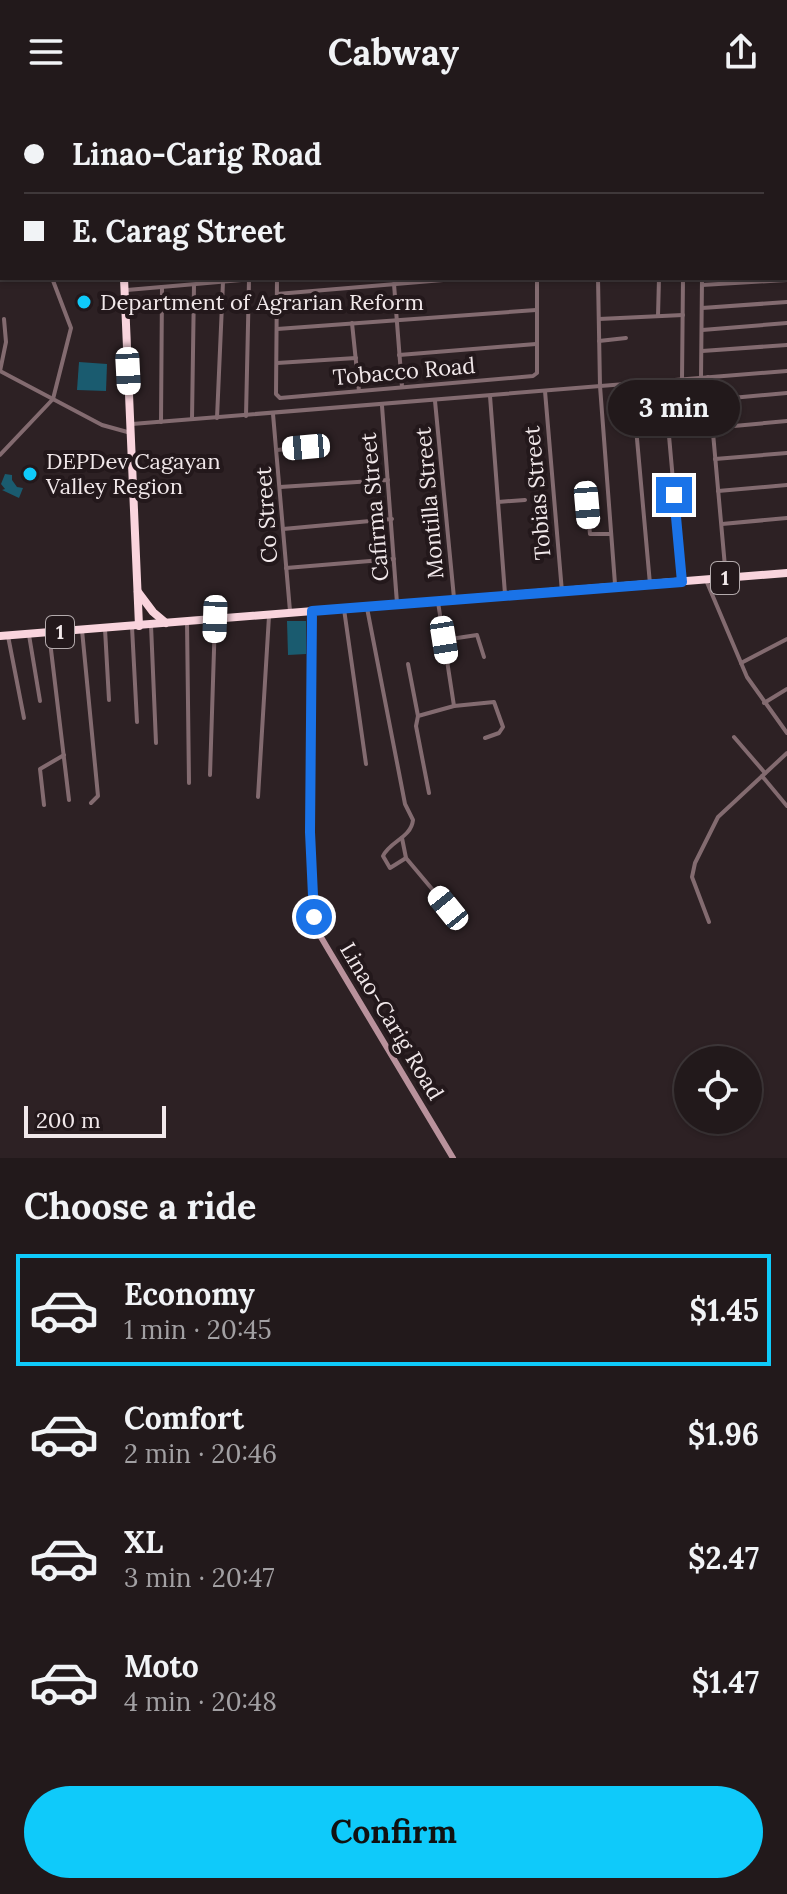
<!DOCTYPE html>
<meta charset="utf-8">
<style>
body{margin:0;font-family:Lora,serif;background:#2e2628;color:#f1f3f6;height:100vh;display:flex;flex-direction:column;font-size:30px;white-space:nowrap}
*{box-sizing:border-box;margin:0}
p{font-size:26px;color:#a2a0a3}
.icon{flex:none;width:44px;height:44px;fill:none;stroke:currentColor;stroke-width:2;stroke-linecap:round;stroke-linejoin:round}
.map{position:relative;height:1054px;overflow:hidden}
.side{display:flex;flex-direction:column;background:#22191b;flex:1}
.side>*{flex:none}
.guide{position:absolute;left:0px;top:0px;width:788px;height:176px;box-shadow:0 2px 6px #0004,0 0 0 2px #3f383a;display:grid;align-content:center;height:176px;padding:0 24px;background:#22191b}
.buttons{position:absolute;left:674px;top:942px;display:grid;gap:16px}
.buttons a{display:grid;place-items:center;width:88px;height:88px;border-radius:50%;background:#22191b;box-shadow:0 2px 6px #0004,0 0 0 2px #3f383a;font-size:40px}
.scale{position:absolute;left:24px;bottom:20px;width:142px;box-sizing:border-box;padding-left:8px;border:4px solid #f1e8ea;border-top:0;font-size:22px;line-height:28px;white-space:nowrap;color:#f1e8ea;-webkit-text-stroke:6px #23181b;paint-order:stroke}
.end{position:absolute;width:36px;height:36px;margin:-18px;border:10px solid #1a73e8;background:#fff;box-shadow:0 0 0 4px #fff}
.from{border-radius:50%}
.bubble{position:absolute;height:56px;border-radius:28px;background:#22191b;box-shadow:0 2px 6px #0004,0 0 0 2px #3f383a;font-size:26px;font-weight:700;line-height:56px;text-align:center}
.car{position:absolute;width:24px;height:48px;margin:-24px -12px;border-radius:10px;box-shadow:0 0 6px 2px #0007;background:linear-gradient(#fff 24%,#345 0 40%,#fff 0 76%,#345 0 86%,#fff 0)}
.guide b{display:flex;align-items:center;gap:28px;height:76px;font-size:30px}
.guide b+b{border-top:2px solid #3f383a}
.guide i{width:20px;height:20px;background:#f1f3f6}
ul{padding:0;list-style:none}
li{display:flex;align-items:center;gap:24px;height:112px;margin:0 16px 12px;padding:0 8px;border:4px solid transparent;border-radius:0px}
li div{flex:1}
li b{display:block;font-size:30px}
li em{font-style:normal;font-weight:700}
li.selected{border-color:#0fcafa}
li>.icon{width:72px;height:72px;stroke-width:1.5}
h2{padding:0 24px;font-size:36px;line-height:96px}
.button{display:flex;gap:16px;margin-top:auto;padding:16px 24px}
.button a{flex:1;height:92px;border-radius:48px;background:#0fcafa;color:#111;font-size:32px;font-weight:700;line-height:92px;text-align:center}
header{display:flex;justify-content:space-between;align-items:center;height:104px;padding:0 24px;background:#22191b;font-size:36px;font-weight:700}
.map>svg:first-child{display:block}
</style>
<header><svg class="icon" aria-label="menu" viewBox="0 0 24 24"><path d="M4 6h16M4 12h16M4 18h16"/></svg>Cabway<svg class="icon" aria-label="share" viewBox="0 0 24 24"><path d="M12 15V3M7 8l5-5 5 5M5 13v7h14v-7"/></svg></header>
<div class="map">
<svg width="787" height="1054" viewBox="0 0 787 1054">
<rect width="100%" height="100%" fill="#2d2124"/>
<!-- building -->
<g fill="#1a5b6f">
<polygon points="79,258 107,260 106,287 77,286"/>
<polygon points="5,370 12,371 12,376 17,383 23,384 19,394 2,386 5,385 1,380"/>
<polygon points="287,517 306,517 306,550 288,551"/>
</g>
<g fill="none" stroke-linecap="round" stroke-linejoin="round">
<!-- street -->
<g stroke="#836b70" stroke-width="4">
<polyline points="31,2 33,0"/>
<polyline points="39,2 41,0"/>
<polyline points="450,2 478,0"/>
<polyline points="548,2 548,0"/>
<polyline points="0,39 2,36"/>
<polyline points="0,50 2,47"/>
<polyline points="0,90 2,92"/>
<polyline points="786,107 787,106"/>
<polyline points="786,133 787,133"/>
<polyline points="786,155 787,155"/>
<polyline points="277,174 276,290 280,294 533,272 537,269 537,174"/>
<polyline points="598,174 600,282 615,480"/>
<polyline points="394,180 402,283"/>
<polyline points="702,181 787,176"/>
<polyline points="127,186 265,174"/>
<polyline points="277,190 467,174"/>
<polyline points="702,204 787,198"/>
<polyline points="658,212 659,174"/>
<polyline points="599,215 683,211"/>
<polyline points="352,219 359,287"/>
<polyline points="277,225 536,206"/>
<polyline points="702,226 787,219"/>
<polyline points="599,237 626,234"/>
<polyline points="702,247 787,241"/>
<polyline points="399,251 536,240"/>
<polyline points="277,259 356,254"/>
<polyline points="0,267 102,321 131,329"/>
<polyline points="0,267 6,238 4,215"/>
<polyline points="708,273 726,474"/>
<polyline points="701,274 702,174"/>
<polyline points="682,275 683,174"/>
<polyline points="664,276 682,477"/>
<polyline points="632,279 650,480"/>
<polyline points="545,287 562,488"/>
<polyline points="490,292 505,490"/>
<polyline points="710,296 787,289"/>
<polyline points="435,297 454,494"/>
<polyline points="382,302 397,499"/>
<polyline points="273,310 290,507"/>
<polyline points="246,312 249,176"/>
<polyline points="217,314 223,178"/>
<polyline points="192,315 194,181"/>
<polyline points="161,318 162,183"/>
<polyline points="132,320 787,267"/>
<polyline points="712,324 787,317"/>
<polyline points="277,346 306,343"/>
<polyline points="0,351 53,295 71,224 52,174"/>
<polyline points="715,355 787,349"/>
<polyline points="280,383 388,376"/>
<polyline points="718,387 787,381"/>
<polyline points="498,398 525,396"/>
<polyline points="587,401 590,430 611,430"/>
<polyline points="722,420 787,414"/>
<polyline points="283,425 392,415"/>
<polyline points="286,464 394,455"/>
<polyline points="706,476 747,573 787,629"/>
<polyline points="438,498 454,602"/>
<path d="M367,504l33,170 5,26 8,16c-2,18 -23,21 -30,36l7,12 16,-10 42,50"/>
<polyline points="344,505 366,660"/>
<polyline points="187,517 189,679"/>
<polyline points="151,521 156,639"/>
<polyline points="132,523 137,618"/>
<polyline points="105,525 109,596"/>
<polyline points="82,526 98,692 91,699"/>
<polyline points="49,529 69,696"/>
<polyline points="29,531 40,597"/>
<polyline points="8,532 24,614"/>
<polyline points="444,536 477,531 484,553"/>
<polyline points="741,559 787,535"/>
<polyline points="408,560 418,612"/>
<polyline points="764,599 787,585"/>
<polyline points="734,633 765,669"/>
<polyline points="210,671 215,515"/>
<polyline points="762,672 787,702"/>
<polyline points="429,689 416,622 418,612 454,602 494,598 503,623 499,629 485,634"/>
<polyline points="258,693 269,512"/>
<polyline points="44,701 40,665 64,651"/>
<polyline points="402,734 406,754"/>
<polyline points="709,818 692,773 695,759 718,713 787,649"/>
</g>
<!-- secondary -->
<polyline stroke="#b9929c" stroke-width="6" points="312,507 312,802 318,828 328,845 453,1054"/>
<!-- highway -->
<g stroke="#f9d4dd" stroke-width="8">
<polyline points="118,2 118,0"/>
<polyline points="124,174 139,522"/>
<polyline points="138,488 153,508 166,519"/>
<polyline points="0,532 787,469"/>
</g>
</g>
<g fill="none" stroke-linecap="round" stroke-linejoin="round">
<!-- route -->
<polyline stroke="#1a73e8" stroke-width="10" points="314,813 310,728 312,507 682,478 674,391"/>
</g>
<!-- markers -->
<g fill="#0fcafa" stroke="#23181b" stroke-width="3">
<circle cx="84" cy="198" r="8"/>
<circle cx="30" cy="370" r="8"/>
</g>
<g text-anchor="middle" stroke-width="8" stroke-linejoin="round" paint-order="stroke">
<!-- shield labels -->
<g fill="#23181b" stroke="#b3aaac" stroke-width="2">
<rect x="711" y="458" width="28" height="32" rx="6"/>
<rect x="46" y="512" width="28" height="32" rx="6"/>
</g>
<g font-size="20" font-weight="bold" fill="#f1e8ea">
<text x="725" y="481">1</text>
<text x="60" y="535">1</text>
</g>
<!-- poi labels -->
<g font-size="22" fill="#f1e8ea" stroke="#23181b" text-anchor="start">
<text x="100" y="206">Department of Agrarian Reform</text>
<text x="46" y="365">DEPDev Cagayan<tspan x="46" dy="25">Valley Region</tspan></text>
</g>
<!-- street labels -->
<g font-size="22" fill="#f1e8ea" stroke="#23181b">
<text transform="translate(404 267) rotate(-5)" y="8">Tobacco Road</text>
<text transform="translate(537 389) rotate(-95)" y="8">Tobias Street</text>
<text transform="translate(429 399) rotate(-95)" y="8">Montilla Street</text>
<text transform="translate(374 403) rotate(-95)" y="8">Cafirma Street</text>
<text transform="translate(266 411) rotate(-94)" y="8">Co Street</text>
<text transform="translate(392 917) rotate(59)" y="8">Linao-Carig Road</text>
</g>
</g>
</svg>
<div class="buttons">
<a><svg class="icon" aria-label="locate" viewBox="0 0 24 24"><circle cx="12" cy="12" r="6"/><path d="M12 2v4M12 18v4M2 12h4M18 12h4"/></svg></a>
</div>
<div class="scale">200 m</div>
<i class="end from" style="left:314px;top:813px"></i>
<i class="end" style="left:674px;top:391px"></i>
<div class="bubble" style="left:608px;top:276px;width:132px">3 min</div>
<i class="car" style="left:128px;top:267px;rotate:177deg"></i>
<i class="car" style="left:306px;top:343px;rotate:265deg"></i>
<i class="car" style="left:587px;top:401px;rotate:175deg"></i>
<i class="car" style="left:215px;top:515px;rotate:182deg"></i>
<i class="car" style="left:444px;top:536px;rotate:171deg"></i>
<i class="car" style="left:448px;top:804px;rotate:321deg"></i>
<div class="guide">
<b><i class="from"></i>Linao-Carig Road</b>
<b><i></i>E. Carag Street</b>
</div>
</div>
<section class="side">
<h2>Choose a ride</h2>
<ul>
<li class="selected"><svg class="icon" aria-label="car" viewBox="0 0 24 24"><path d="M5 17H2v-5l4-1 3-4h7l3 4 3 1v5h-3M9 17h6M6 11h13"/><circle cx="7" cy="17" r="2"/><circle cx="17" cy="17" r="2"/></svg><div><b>Economy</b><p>1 min · 20:45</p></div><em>$1.45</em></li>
<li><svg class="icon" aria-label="car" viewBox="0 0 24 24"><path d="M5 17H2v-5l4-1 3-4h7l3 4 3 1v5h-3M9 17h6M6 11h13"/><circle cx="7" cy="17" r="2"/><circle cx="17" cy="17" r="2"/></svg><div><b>Comfort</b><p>2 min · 20:46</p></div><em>$1.96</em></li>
<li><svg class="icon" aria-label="car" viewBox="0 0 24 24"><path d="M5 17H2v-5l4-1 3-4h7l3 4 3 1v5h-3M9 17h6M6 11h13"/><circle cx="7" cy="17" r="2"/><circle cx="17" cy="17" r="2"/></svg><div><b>XL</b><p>3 min · 20:47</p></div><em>$2.47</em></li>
<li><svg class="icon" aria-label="car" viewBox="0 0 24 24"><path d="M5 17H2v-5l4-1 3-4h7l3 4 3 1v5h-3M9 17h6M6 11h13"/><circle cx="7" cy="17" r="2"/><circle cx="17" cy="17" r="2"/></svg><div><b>Moto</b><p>4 min · 20:48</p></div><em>$1.47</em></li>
</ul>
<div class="button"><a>Confirm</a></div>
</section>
